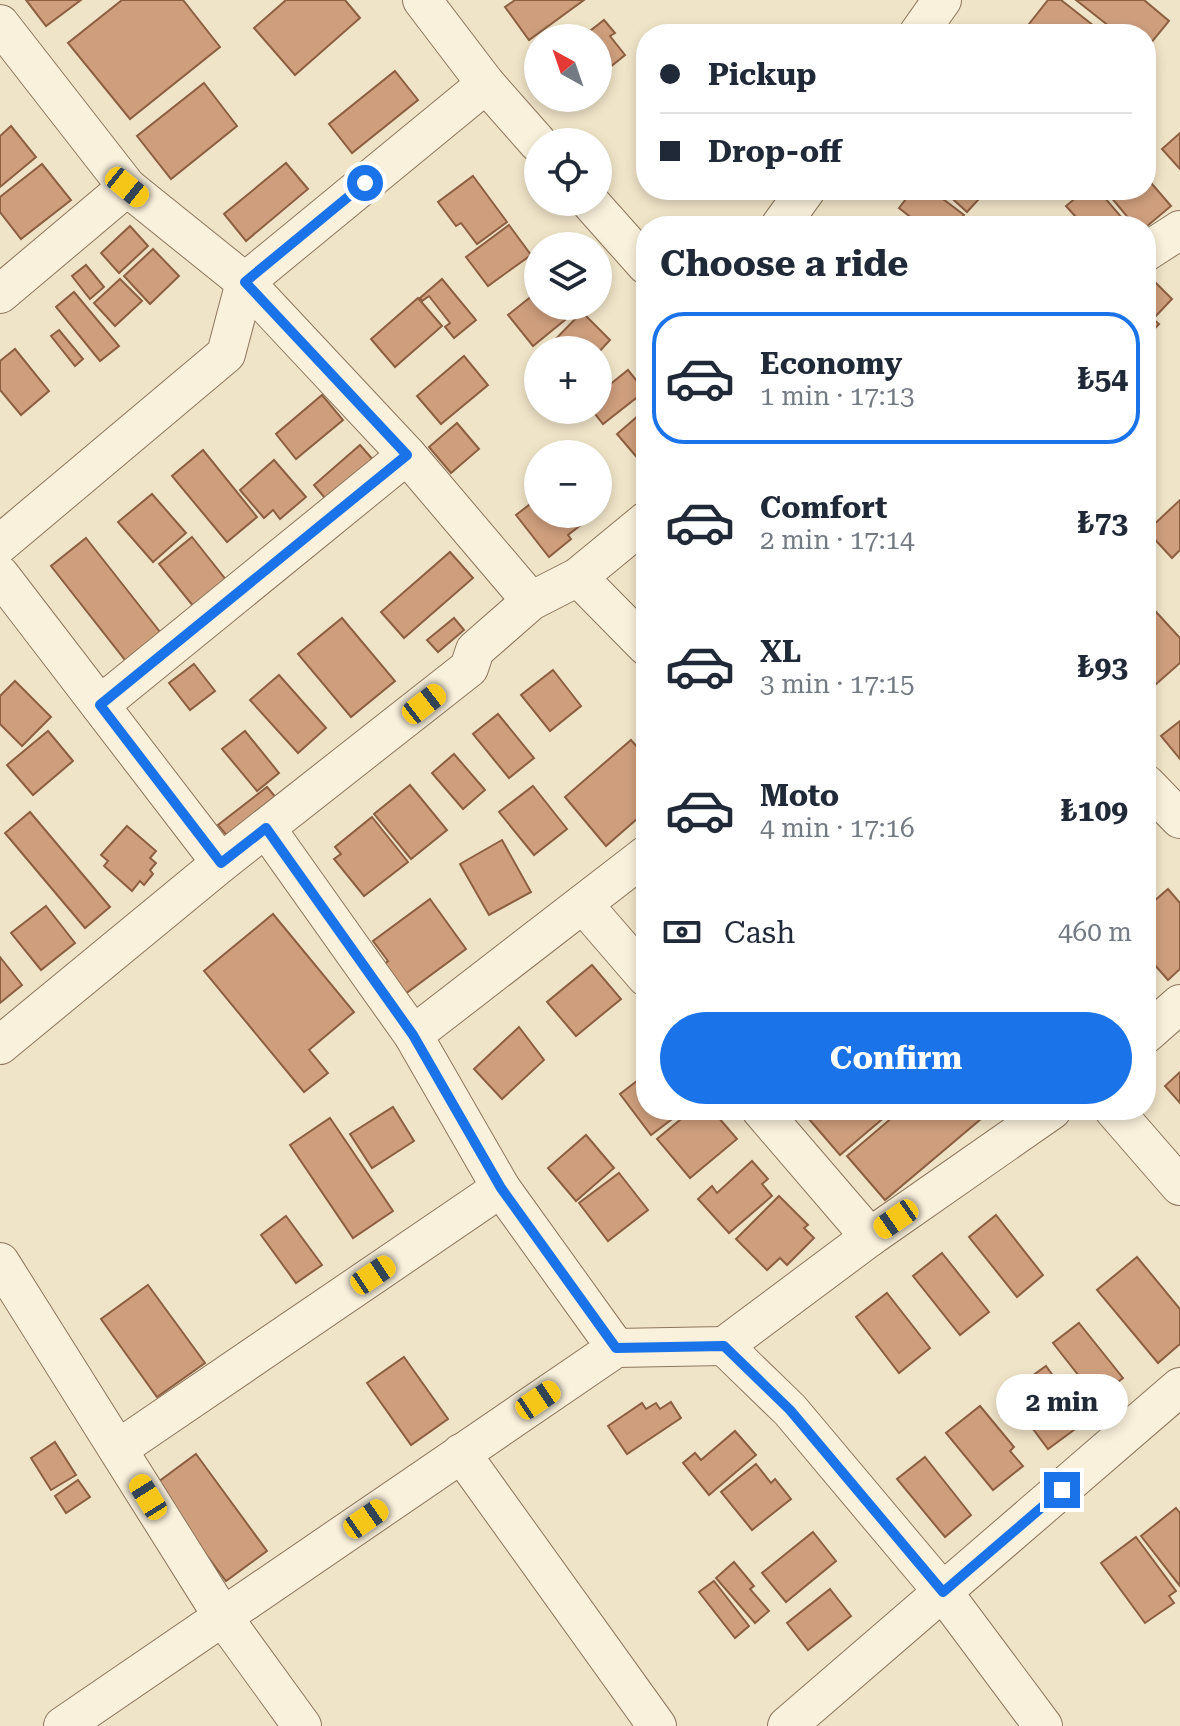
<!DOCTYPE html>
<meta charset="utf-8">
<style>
body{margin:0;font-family:"Roboto Serif",serif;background:#f6f6f7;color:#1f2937;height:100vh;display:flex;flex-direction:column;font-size:30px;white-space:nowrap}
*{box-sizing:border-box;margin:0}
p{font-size:26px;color:#747a83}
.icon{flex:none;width:44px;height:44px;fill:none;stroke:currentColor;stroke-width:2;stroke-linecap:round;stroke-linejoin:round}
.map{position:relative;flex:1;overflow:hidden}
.drawer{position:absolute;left:636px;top:216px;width:520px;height:904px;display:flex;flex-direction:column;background:#fff;border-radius:32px;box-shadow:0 4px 12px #0003}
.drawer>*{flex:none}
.top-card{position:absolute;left:636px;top:24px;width:520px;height:176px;border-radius:32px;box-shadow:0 4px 12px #0003;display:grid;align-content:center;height:176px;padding:0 24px;background:#fff}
.needle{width:52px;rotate:320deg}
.fabs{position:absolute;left:524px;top:24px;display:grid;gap:16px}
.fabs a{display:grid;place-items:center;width:88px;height:88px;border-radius:50%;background:#fff;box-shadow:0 4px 12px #0003;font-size:40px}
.end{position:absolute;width:36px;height:36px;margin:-18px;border:10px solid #1a73e8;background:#fff;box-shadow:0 0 0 4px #fff}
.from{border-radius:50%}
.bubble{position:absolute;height:56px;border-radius:28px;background:#fff;box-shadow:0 4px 12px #0003;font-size:26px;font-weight:700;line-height:56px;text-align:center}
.car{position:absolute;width:24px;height:48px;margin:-24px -12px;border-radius:10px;box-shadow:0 0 6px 2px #0007;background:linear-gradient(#f5c518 24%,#345 0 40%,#f5c518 0 76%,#345 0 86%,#f5c518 0)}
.top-card b{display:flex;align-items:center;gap:28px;height:76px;font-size:30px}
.top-card b+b{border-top:2px solid #e0e1e3}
.top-card i{width:20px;height:20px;background:#1f2937}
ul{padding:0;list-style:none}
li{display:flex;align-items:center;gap:24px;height:132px;margin:0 16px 12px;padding:0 8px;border:4px solid transparent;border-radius:32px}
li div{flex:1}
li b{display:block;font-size:30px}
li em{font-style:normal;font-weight:700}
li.on{border-color:#1a73e8}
li>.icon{width:72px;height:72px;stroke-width:1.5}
h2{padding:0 24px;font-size:36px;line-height:96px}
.pay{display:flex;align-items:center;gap:20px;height:88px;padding:0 24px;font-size:30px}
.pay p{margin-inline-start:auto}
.cta{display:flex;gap:16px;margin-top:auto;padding:16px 24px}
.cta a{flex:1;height:92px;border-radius:48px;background:#1a73e8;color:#fff;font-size:32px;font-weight:700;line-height:92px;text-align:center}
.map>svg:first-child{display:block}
</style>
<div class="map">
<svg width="1180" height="1726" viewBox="0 0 1180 1726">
<rect width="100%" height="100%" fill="#f0e4c8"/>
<!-- building -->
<g fill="#cf9f7d" stroke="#8d5f41" stroke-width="2">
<polygon points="26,0 81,0 46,26"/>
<polygon points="122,0 183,0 220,47 130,119 68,43"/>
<polygon points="286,0 345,0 360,18 295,75 254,28"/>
<polygon points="515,0 584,0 529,40 505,7"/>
<polygon points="1048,0 1061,0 1103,33 1042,34 1029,24"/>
<polygon points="1076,0 1144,0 1169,21 1146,49 1146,34 1119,34"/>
<polygon points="604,20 615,33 610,36 625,55 598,77 598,38 581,38"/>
<polygon points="395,71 418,100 352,153 329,124"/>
<polygon points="204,83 237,126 171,179 137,136"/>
<polygon points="11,126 36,157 0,187 0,136"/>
<polygon points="1180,133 1180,169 1162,149"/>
<polygon points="286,163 308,189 246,241 224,214"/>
<polygon points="42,164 71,200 21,239 0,212 0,197"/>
<polygon points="473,176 507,222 477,244 461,223 456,226 438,202"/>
<polygon points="1146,177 1171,206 1146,227 1135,226 1105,190 1146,190"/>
<polygon points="913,190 931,190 964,215 955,226 922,226 899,208"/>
<polygon points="943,190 987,190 967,212"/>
<polygon points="1085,190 1098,190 1129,226 1084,226 1066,206"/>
<polygon points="509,225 531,255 488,286 466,257"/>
<polygon points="130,226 148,246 119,273 101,253"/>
<polygon points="153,249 179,276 150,304 124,276"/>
<polygon points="86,265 104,287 90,299 72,276"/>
<polygon points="1147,274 1172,299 1153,319 1159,324 1146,338"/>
<polygon points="120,279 142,301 115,326 94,303"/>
<polygon points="442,279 476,320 454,338 445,327 450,323 429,296 422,301 420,298"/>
<polygon points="538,291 538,306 582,306 533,346 508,315"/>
<polygon points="74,292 119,346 100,361 56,307"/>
<polygon points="418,298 442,326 395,367 371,339"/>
<polygon points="582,312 610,340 598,353 598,350 545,350"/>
<polygon points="59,330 83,359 75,366 51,336"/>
<polygon points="15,349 49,391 21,415 0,390 0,361"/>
<polygon points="464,356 488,385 441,424 417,396"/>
<polygon points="628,370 645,391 603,424 592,410 598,410 598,394"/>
<polygon points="322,395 343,420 296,459 276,434"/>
<polygon points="646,409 646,468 617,434"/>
<polygon points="457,423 479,449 451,473 429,447"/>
<polygon points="360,445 381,469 334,509 314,485"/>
<polygon points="203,450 257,517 227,542 172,476"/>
<polygon points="274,460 306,497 280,519 273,510 264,518 240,490"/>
<polygon points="152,494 186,533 153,562 118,522"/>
<polygon points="538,498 538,514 588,514 590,518 568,535 571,539 549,557 516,515"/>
<polygon points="1180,500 1180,550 1172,558 1147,531"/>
<polygon points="192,537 227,581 194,607 159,564"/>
<polygon points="86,538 164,637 129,665 51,566"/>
<polygon points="450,552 473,578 404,638 381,612"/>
<polygon points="1147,602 1180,638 1180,663 1146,693"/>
<polygon points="342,618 395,681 351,717 298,654"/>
<polygon points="454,618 464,630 438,652 427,640"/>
<polygon points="194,664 215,691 190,710 169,683"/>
<polygon points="553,670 581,706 550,731 521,695"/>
<polygon points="279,675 326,728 298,753 250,700"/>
<polygon points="15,681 51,717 22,746 0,724 0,696"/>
<polygon points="498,714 534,758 509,778 473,734"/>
<polygon points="1180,721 1180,759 1161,736"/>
<polygon points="48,731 73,761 33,795 7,765"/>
<polygon points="245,731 279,773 257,791 222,749"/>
<polygon points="631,740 646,757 646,811 606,846 565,797"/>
<polygon points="454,754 485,790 463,809 432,773"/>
<polygon points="410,785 447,830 411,859 374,814"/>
<polygon points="533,786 567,829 534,855 499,812"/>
<polygon points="267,787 278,800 229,838 218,825"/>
<polygon points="30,812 110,907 85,928 5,833"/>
<polygon points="372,817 408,862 364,896 334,859 341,854 335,847"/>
<polygon points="127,826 156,851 150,858 156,863 150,870 153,874 144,885 140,881 132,891 104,866 108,861 101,855"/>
<polygon points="502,840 531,892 489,915 460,864"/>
<polygon points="1168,889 1180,903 1180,969 1168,980 1146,955 1146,908"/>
<polygon points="430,899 466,949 405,994 383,965 388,961 373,941"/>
<polygon points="46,906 75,943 41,970 11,933"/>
<polygon points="273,914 354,1012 309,1050 328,1073 304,1092 204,971"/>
<polygon points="0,957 22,985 0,1003"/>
<polygon points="592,965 621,999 576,1036 547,1002"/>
<polygon points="519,1027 544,1060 502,1099 474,1069"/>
<polygon points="1180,1072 1180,1103 1165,1086"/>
<polygon points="646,1074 646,1110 684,1110 651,1135 620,1094"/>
<polygon points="393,1107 414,1141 372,1168 350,1134"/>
<polygon points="692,1110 712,1110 737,1139 690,1178 657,1139"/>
<polygon points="820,1110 893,1110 840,1155 809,1119"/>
<polygon points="901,1110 986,1110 988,1113 885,1200 847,1156"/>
<polygon points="330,1118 393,1211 353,1238 290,1145"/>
<polygon points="586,1135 614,1168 576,1201 548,1168"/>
<polygon points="752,1161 768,1179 762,1184 772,1196 729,1233 698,1199 712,1186 717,1193"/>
<polygon points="619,1173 648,1210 608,1241 579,1203"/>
<polygon points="779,1196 808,1225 804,1228 814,1238 787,1265 780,1258 767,1270 736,1239"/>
<polygon points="996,1215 1043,1275 1017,1297 969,1237"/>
<polygon points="286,1216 322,1265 296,1283 261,1235"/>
<polygon points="942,1253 989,1312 960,1335 913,1276"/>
<polygon points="1137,1257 1180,1309 1180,1344 1158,1363 1097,1290"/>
<polygon points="148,1285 205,1363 157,1397 101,1319"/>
<polygon points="887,1293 930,1348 899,1373 856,1317"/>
<polygon points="1079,1323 1123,1378 1114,1385 1119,1392 1102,1405 1053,1343"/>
<polygon points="404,1357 448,1419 411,1445 367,1383"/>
<polygon points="1046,1366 1086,1421 1048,1449 1007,1394"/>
<polygon points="671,1402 681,1418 627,1454 608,1426 642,1403 646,1409 656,1403 660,1409"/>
<polygon points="980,1406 1014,1447 1010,1451 1023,1466 993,1490 946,1433"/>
<polygon points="735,1431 756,1455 709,1495 683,1463 695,1453 701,1460"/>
<polygon points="55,1442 76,1475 51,1490 31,1458"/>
<polygon points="196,1454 267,1551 226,1581 154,1485"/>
<polygon points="925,1457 971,1515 945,1537 897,1479"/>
<polygon points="756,1464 771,1483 775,1479 791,1499 752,1530 721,1492"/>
<polygon points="78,1480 90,1497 66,1513 55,1496"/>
<polygon points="1176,1508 1180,1513 1180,1586 1141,1536"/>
<polygon points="813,1532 836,1561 786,1602 762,1573"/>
<polygon points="1136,1537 1176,1591 1169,1596 1174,1603 1145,1623 1101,1563"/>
<polygon points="734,1562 754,1586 750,1589 769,1611 755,1623 716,1578"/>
<polygon points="714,1581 749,1626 735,1638 699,1592"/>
<polygon points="830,1589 851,1616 808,1650 787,1623"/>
</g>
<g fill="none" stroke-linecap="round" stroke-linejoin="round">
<!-- minor casing -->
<g stroke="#8d765c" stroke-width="40">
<g id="minor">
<polyline points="422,0 486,84 538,143"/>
<polyline points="0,24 127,187 245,282 407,455 531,601"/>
<polyline points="918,34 942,0"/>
<polyline points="590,202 646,265"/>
<polyline points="780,226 806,190"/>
<polyline points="1146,252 1180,230"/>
<polyline points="0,294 127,187"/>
<polyline points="0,544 226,354 245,282 486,84"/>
<polyline points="0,575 221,863"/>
<polyline points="578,577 646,646"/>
<polyline points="100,705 407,455"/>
<polyline points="1146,784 1180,819"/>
<polyline points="266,828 413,1035 501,1188 616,1348 724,1346 870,1237 1052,1110"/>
<polyline points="583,904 646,977"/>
<polyline points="1146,1034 1180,1004"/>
<polyline points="413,1035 646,855"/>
<polyline points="0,1045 221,863 469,668 475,650 531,601 578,577 646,521"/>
<polyline points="761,1110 870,1237"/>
<polyline points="1114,1110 1180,1186"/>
<polyline points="0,1262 223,1617 302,1726"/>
<polyline points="724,1346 790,1410 943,1592 1043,1726"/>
<polyline points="118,1449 501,1188"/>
<polyline points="461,1453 657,1726"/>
<polyline points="63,1726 616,1348"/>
<polyline points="787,1726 1180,1387"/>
</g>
</g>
<!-- minor -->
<use href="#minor" stroke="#faf1dc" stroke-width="38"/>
</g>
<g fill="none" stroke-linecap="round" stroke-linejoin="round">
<!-- route -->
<polyline stroke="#1a73e8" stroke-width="10" points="365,183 245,282 407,455 100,705 221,863 266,828 413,1035 501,1188 616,1348 724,1346 790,1410 943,1592 1062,1490"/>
</g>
</svg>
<div class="fabs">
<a><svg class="needle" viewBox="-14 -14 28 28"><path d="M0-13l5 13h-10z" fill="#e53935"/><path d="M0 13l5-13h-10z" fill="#747a83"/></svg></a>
<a><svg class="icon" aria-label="locate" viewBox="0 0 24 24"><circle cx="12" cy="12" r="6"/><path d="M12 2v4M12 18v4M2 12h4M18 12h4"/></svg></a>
<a><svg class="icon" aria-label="layers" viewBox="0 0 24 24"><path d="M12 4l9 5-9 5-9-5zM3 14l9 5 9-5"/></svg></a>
<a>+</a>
<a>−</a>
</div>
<i class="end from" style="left:365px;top:183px"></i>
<i class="end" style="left:1062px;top:1490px"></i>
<div class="bubble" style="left:996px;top:1374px;width:132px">2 min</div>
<i class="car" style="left:127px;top:187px;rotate:129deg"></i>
<i class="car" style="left:424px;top:704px;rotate:52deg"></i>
<i class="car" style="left:896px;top:1219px;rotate:235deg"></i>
<i class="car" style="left:373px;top:1275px;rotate:56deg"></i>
<i class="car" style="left:538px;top:1400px;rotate:56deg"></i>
<i class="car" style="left:148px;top:1497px;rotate:328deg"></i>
<i class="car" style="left:366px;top:1519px;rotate:55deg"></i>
<div class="top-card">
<b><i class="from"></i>Pickup</b>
<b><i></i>Drop-off</b>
</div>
<section class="drawer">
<h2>Choose a ride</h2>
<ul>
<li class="on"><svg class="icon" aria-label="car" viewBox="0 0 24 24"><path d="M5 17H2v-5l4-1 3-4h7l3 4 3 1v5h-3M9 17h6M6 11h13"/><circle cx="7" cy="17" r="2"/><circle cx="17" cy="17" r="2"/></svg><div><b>Economy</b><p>1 min · 17:13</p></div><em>₺54</em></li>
<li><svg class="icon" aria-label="car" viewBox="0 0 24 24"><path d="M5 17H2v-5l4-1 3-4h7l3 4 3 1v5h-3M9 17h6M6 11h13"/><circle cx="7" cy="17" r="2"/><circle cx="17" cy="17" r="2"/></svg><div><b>Comfort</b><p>2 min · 17:14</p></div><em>₺73</em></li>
<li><svg class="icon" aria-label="car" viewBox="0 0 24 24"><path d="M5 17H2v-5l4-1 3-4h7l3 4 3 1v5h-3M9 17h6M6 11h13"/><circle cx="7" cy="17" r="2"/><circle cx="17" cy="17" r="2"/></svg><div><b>XL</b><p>3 min · 17:15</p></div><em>₺93</em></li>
<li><svg class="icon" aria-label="car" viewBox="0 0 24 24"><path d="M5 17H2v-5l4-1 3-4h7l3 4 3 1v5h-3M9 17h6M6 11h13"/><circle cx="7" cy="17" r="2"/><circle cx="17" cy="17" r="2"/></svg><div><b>Moto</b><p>4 min · 17:16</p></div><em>₺109</em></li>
</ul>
<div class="pay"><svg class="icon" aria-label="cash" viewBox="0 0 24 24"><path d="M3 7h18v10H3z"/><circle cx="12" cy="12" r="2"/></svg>Cash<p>460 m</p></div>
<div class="cta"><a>Confirm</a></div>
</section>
</div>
